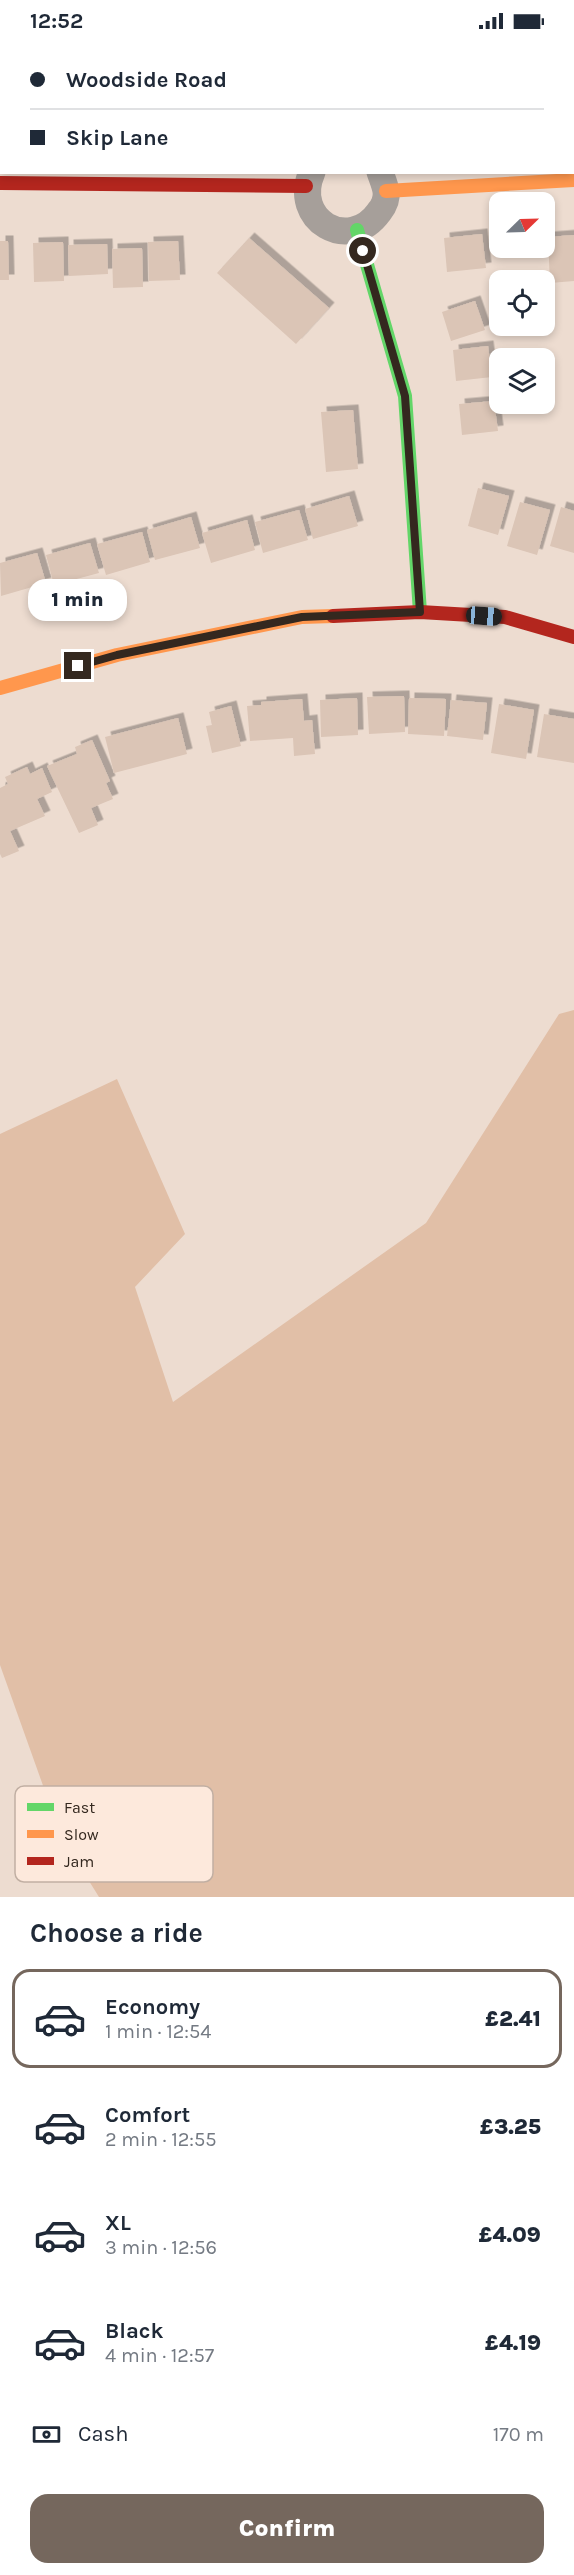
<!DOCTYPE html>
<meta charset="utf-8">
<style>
body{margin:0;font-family:Karla,sans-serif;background:#f2f2f3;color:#1f2937;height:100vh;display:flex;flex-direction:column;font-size:22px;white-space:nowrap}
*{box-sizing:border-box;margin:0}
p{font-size:20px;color:#747a83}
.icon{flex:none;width:33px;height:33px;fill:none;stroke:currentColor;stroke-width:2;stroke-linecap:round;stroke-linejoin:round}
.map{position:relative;height:1855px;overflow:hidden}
.sheet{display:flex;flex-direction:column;background:#fff;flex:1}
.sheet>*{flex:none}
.top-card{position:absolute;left:0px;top:0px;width:574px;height:132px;box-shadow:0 3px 9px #0003;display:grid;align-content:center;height:132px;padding:0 30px;background:#fff}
.needle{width:39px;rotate:67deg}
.buttons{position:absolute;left:489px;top:150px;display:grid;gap:12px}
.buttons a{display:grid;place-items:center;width:66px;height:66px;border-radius:12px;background:#fff;box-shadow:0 3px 9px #0003;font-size:30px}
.end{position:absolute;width:27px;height:27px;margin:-14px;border:8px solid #34281f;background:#fff;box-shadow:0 0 0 3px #fff}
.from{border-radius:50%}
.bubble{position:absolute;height:42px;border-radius:18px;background:#fff;box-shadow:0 3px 9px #0003;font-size:20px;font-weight:800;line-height:42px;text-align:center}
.car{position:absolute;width:18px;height:36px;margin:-18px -9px;border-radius:8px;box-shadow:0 0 4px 2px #0007;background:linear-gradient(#222 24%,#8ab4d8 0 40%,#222 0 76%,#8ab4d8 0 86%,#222 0)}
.top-card b{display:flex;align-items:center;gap:21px;height:57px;font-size:22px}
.top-card b+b{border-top:2px solid #e0e1e3}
.top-card i{width:15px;height:15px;background:#1f2937}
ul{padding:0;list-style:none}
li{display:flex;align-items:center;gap:18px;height:99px;margin:0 12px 9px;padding:0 18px;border:3px solid transparent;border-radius:18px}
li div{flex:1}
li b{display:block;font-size:22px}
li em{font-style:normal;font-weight:800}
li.selected{border-color:#75675d}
li>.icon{width:54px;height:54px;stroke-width:1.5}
h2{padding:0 30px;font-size:27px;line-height:72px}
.pay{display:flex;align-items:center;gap:15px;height:66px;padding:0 30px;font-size:22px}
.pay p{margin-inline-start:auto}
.action{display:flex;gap:12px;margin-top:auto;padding:12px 30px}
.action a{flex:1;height:69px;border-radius:18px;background:#75675d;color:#fff;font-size:24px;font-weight:800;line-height:69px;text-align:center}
.status{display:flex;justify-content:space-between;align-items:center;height:42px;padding:0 30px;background:#fff;direction:ltr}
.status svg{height:16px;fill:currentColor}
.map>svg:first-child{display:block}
</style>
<div class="status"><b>12:52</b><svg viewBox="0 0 49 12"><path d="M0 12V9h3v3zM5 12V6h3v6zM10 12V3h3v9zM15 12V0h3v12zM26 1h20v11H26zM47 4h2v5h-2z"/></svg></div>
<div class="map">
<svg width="574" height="1855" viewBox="0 0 574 1855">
<defs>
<filter id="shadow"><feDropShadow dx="5.5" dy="-5.5" stdDeviation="0" flood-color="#0004"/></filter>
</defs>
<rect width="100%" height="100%" fill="#eddcd0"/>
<!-- green -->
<polygon fill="#e1bfa7" points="574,968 574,1855 99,1855 61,1794 0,1623 0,1092 117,1037 185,1192 135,1245 173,1360 426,1181 559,972"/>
<!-- building -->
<g fill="#dbc5b6" filter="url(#shadow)">
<polygon points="482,192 486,226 447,230 444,196"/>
<polygon points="574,193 574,239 550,241 548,195"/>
<polygon points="249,196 329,266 296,302 217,231"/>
<polygon points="0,199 8,199 9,238 0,238"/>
<polygon points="178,199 180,238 149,239 148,200"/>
<polygon points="63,200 64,239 34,240 33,201"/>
<polygon points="107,202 108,232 69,234 68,203"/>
<polygon points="142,206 143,245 113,246 112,207"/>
<polygon points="475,259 485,288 451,299 442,270"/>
<polygon points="488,304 492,335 456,339 453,308"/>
<polygon points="494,359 498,389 462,393 459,362"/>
<polygon points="353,368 358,427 326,430 321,370"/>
<polygon points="478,446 509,454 498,493 468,484"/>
<polygon points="349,454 358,484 313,497 305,467"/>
<polygon points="520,460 550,468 537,513 507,504"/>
<polygon points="561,465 574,469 574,511 550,504"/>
<polygon points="299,468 308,498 263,511 255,480"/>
<polygon points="191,475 200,506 155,518 147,488"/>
<polygon points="247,478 255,508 211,521 202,491"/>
<polygon points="142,490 150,520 106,533 97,502"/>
<polygon points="90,501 99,531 54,543 46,513"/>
<polygon points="37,511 46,541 1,554 0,521"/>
<polygon points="404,654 405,690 369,692 367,655"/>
<polygon points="357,656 358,693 321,695 320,658"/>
<polygon points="409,656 446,657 444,694 408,692"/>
<polygon points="302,657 304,679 312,678 315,712 294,714 293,696 250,699 247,664 261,663 261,660"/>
<polygon points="451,658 487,661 483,698 447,694"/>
<polygon points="499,662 534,668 526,717 491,711"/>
<polygon points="231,664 241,704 212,711 206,684 212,683 209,670"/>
<polygon points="544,672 574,677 574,721 537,715"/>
<polygon points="178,676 187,712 114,731 105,695"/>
<polygon points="92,698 110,739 106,741 113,757 91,766 98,783 79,791 47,724 77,712 75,705"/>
<polygon points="27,725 30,732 42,726 52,750 37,757 45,774 10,789 19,809 2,816 0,812 0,746 8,742 5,735"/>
</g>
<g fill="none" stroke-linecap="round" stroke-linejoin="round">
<!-- street -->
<g stroke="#a69f9a" stroke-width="27">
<polyline points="303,0 304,2"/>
<path d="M312,130c-21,48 37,82 67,40 5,-6 8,-14 7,-21 -1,-6 -4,-13 -6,-19"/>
</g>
<!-- fast -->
<polyline stroke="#63d668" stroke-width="14" points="357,188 405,354 420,570"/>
<!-- slow -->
<g stroke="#ff974d" stroke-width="14">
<polyline points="386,149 574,138"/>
<polyline points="0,646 117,613 302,575 333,574"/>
</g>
<!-- jam -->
<g stroke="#b3261e" stroke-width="14">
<polyline points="0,141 306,144"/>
<polyline points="333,574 420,570 505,575 574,595"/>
</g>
</g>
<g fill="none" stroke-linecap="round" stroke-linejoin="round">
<!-- route -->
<polyline stroke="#34281f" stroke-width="8" points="78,624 117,613 302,575 420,570 405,354 363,209"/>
</g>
<!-- legend -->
<rect x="15" y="1744" width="198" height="96" rx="9" fill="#fde9dc" stroke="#c1afa3" stroke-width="1.5"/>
<rect x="27" y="1761" width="27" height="8" fill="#63d668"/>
<rect x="27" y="1788" width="27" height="8" fill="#ff974d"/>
<rect x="27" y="1815" width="27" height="8" fill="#b3261e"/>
<g font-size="16" fill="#34281f">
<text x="64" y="1771">Fast</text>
<text x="64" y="1798">Slow</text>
<text x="64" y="1825">Jam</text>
</g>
</svg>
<div class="buttons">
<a><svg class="needle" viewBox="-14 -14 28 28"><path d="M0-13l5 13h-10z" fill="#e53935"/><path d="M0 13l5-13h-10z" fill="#747a83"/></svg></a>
<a><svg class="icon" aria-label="locate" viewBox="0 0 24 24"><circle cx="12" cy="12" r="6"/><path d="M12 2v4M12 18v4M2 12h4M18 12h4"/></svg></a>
<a><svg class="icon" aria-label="layers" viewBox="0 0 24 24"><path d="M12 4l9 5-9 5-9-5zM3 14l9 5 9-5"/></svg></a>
</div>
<i class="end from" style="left:363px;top:209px"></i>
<i class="end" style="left:78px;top:624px"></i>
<div class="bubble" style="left:28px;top:537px;width:99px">1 min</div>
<i class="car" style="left:484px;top:574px;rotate:94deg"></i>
<div class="top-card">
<b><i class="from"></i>Woodside Road</b>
<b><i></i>Skip Lane</b>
</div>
</div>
<section class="sheet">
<h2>Choose a ride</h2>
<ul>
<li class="selected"><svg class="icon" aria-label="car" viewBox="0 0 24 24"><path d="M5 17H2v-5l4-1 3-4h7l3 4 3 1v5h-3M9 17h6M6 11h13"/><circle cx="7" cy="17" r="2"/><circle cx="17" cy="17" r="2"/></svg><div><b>Economy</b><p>1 min · 12:54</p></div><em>£2.41</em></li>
<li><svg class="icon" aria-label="car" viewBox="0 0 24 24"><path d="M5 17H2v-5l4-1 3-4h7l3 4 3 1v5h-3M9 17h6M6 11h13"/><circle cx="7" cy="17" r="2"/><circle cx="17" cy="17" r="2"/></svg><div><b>Comfort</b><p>2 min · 12:55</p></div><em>£3.25</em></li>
<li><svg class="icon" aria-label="car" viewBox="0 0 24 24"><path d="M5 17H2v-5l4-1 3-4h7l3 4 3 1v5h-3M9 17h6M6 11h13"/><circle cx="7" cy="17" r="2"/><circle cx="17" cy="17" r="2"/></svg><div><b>XL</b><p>3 min · 12:56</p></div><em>£4.09</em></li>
<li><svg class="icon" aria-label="car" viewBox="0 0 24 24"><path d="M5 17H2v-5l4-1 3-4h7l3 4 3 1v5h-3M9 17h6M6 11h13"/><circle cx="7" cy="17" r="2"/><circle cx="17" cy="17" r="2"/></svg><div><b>Black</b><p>4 min · 12:57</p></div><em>£4.19</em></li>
</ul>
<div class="pay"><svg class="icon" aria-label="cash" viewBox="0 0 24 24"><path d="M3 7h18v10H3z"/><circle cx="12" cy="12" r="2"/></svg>Cash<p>170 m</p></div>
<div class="action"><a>Confirm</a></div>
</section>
